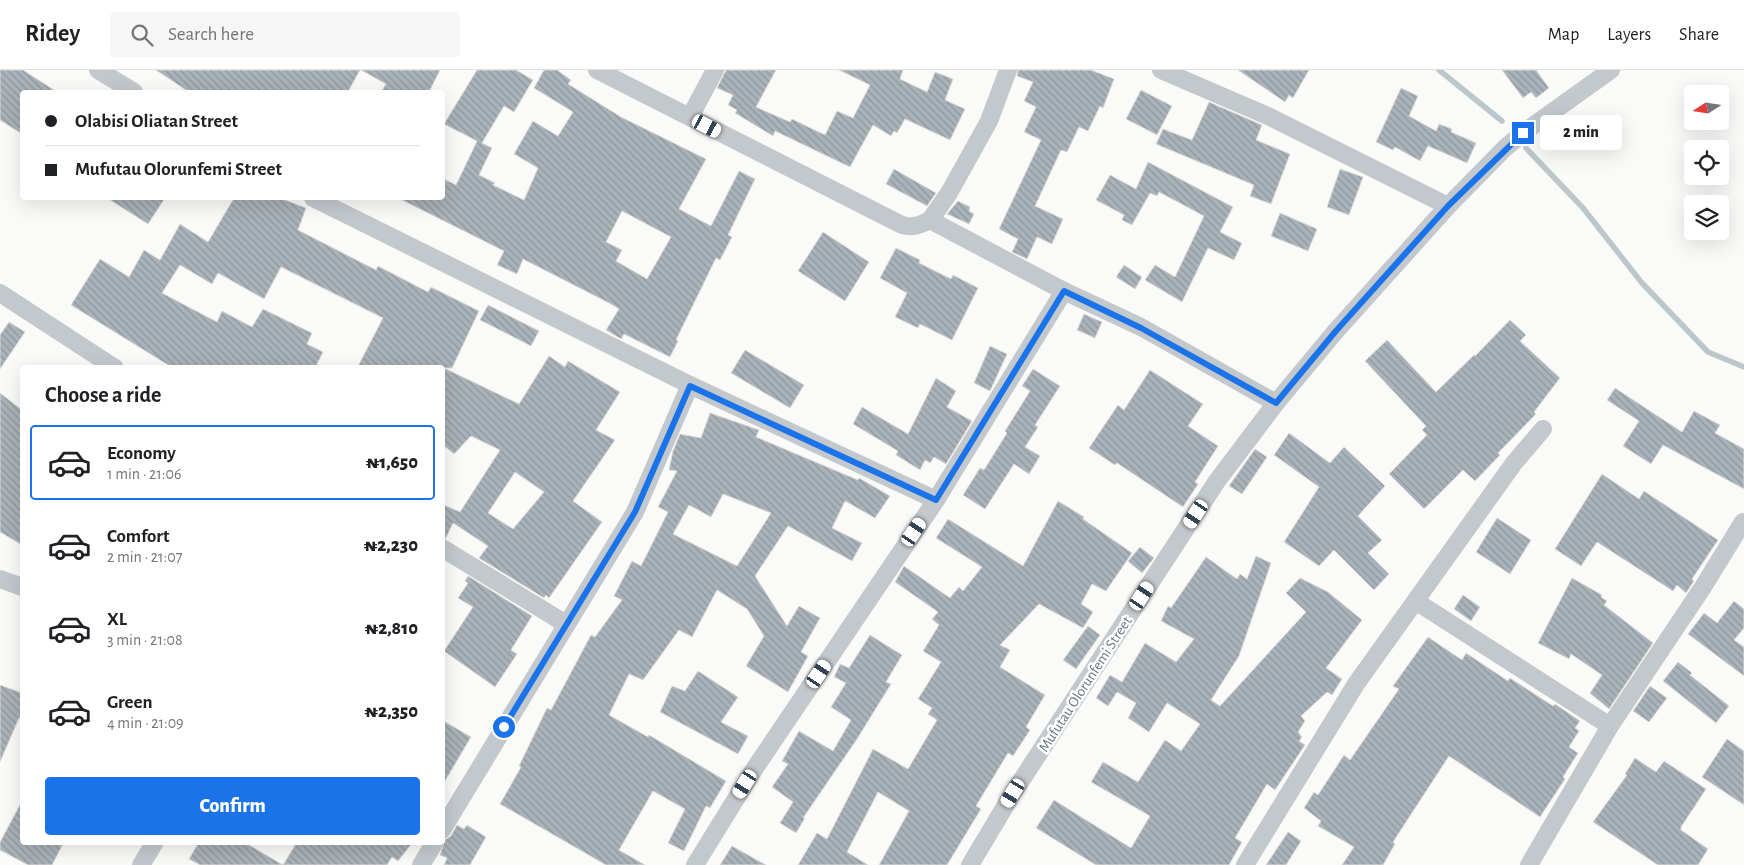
<!DOCTYPE html>
<meta charset="utf-8">
<style>
body{margin:0;font-family:"Alegreya Sans",sans-serif;background:#f6f6f6;color:#202124;height:100vh;display:flex;flex-direction:column;font-size:19px;white-space:nowrap}
*{box-sizing:border-box;margin:0}
p{font-size:16px;color:#757577}
.icon{flex:none;width:28px;height:28px;fill:none;stroke:currentColor;stroke-width:2;stroke-linecap:round;stroke-linejoin:round}
.map{position:relative;flex:1;overflow:hidden}
.panel{position:absolute;left:20px;top:295px;width:425px;height:480px;display:flex;flex-direction:column;background:#fff;border-radius:5px;box-shadow:0 5px 20px #0002}
.panel>*{flex:none}
.hud{position:absolute;left:20px;top:20px;width:425px;height:110px;border-radius:5px;box-shadow:0 5px 20px #0002;display:grid;align-content:center;height:110px;padding:0 25px;background:#fff}
.needle{width:32px;rotate:258deg}
.buttons{position:absolute;left:1684px;top:15px;display:grid;gap:10px}
.buttons a{display:grid;place-items:center;width:45px;height:45px;border-radius:5px;background:#fff;box-shadow:0 5px 20px #0002;font-size:25px}
.end{position:absolute;width:22px;height:22px;margin:-11px;border:6px solid #1a73e8;background:#fff;box-shadow:0 0 0 2px #fff}
.from{border-radius:50%}
.bubble{position:absolute;height:35px;border-radius:5px;background:#fff;box-shadow:0 5px 20px #0002;font-size:16px;font-weight:800;line-height:35px;text-align:center}
.car{position:absolute;width:15px;height:30px;margin:-15px -8px;border-radius:6px;box-shadow:0 0 4px 1px #0007;background:linear-gradient(#fff 24%,#345 0 40%,#fff 0 76%,#345 0 86%,#fff 0)}
.hud b{display:flex;align-items:center;gap:18px;height:48px;font-size:19px}
.hud b+b{border-top:1px solid #e0e0e0}
.hud i{width:12px;height:12px;background:#202124}
ul{padding:0;list-style:none}
li{display:flex;align-items:center;gap:15px;height:75px;margin:0 10px 8px;padding:0 15px;border:2px solid transparent;border-radius:5px}
li div{flex:1}
li b{display:block;font-size:19px}
li em{font-style:normal;font-weight:800}
li.current{border-color:#1a73e8}
li>.icon{width:45px;height:45px;stroke-width:1.5}
h2{padding:0 25px;font-size:22px;line-height:60px}
.action{display:flex;gap:10px;margin-top:auto;padding:10px 25px}
.action a{flex:1;height:58px;border-radius:5px;background:#1a73e8;color:#fff;font-size:20px;font-weight:800;line-height:58px;text-align:center}
header{display:flex;align-items:center;gap:30px;box-sizing:border-box;height:70px;padding:0 25px;background:#fff;border-bottom:1px solid #e0e0e0}
header strong{font-size:24px}
nav{display:flex;gap:28px;margin-inline-start:auto;font-size:18px}
.search{width:350px;height:45px;background:#f6f6f6;display:flex;align-items:center;gap:12px;box-sizing:border-box;padding:0 18px;border-radius:5px;color:#757577;font-size:19px}
.map>svg:first-child{display:block}
</style>
<header>
<strong>Ridey</strong>
<div class="search"><svg class="icon" aria-label="search" viewBox="0 0 24 24"><circle cx="10" cy="10" r="6"/><path d="M15 15l6 6"/></svg>Search here</div>
<nav><a>Map</a><a>Layers</a><a>Share</a></nav>
</header>
<div class="map">
<svg width="1744" height="795" viewBox="0 0 1744 795">
<defs>
<pattern id="building-back-hatch" width="6" height="6" patternUnits="userSpaceOnUse" patternTransform="scale(1.25)"><rect width="6" height="6" fill="#aab3b9"/><path d="M-1 5l2 2M0 0l6 6M5-1l2 2" fill="none" stroke="#8e969c"/></pattern>
</defs>
<rect width="100%" height="100%" fill="#fafaf8"/>
<g fill="none" stroke-linecap="round" stroke-linejoin="round">
<!-- stream -->
<g stroke="#bbc7cb" stroke-width="5.5">
<polyline points="1439,0 1502,51"/>
<polyline points="1526,78 1583,138 1642,213 1708,282 1744,297"/>
</g>
</g>
<!-- building -->
<g fill="url(#building-back-hatch)" stroke="#dcdcda" fill-rule="evenodd">
<polygon points="0,0 23,0 57,22 22,22 22,64 0,50"/>
<polygon points="156,0 360,0 348,22 189,22"/>
<polygon points="361,0 440,0 429,22 381,22 386,14"/>
<path d="M477,0h39l17,10 -19,32 -10,-6 -22,37 10,5 -13,27 16,8 -2,2 31,15 14,-32 -24,-14 19,-33 25,15 15,-24 -39,-24 10,-18h13l14,10 -3,4 53,33 85,42 -27,50 32,17 28,-55 16,8 -27,56 4,2 -12,23 -4,-2 -40,82 2,1 -8,16 -46,-23 -3,5 -15,-9 13,-21 -8,-5 -88,-45 -6,15 -20,-9 7,-14 -106,-53h44v-20l14,7 21,-44 -33,-17zM622,141l49,26 -24,42 -31,-18 6,-11 -16,-8z"/>
<polygon points="726,0 776,0 756,37 790,52 792,49 825,65 837,41 853,48 870,15 839,0 903,0 900,9 927,22 935,2 953,9 945,30 965,39 950,70 905,49 897,63 894,61 891,66 873,55 850,97 775,61 773,66 735,43 737,40 728,35 733,25 717,18"/>
<polygon points="1018,0 1091,0 1114,9 1103,38 1100,36 1088,61 1079,57 1067,82 1061,80 1035,136 1063,149 1052,174 1037,167 1027,189 1012,182 1018,169 999,159 1041,70 1024,62 1036,37 1024,31 1033,12 1017,6"/>
<polygon points="1238,0 1309,0 1293,28 1289,25 1285,32"/>
<polygon points="1502,0 1536,0 1549,18 1536,28 1531,22 1523,28"/>
<polygon points="1401,18 1418,26 1409,46 1436,61 1439,54 1452,59 1451,62 1476,73 1467,93 1428,76 1420,91 1395,77 1393,80 1376,72"/>
<polygon points="1141,20 1172,36 1157,65 1126,49"/>
<polygon points="1209,32 1262,55 1256,70 1290,84 1271,134 1250,126 1254,115 1156,74 1163,59 1192,70"/>
<polygon points="1148,92 1233,137 1220,162 1242,173 1234,190 1208,178 1182,232 1145,210 1155,195 1175,207 1204,146 1159,122 1157,126 1150,123 1132,155 1122,150 1124,145 1096,130 1110,105 1136,119"/>
<polygon points="894,99 936,123 927,136 886,114"/>
<polygon points="1340,99 1363,107 1349,145 1327,137"/>
<polygon points="107,128 165,128 148,154"/>
<path d="M234,128h46l26,10 -8,22 78,40 2,-4 50,26 3,-5 48,24 -27,57h-8l75,36 30,-48 16,11 3,-6 52,31 -24,38 19,10 -42,61 29,21 -53,76 -3,-3 -2,3 -65,-40 9,-12 -35,-23 -7,15 -4,-1v-33l18,8 40,-62 -29,-14 -17,18 -12,-10v-76h-85l26,-50 -102,-51 -17,32 -46,-26 -6,11 -32,-19 -18,28 55,29 5,-11 30,16 11,-18 49,24 -5,11 16,8 -8,16h-142l-102,-63 29,-46 29,18 15,-27 16,10 20,-36 28,18zM515,402l29,20 -31,37 -25,-16z"/>
<polygon points="958,131 970,137 969,141 974,144 969,154 947,144"/>
<polygon points="1280,143 1317,159 1308,181 1271,166"/>
<polygon points="823,162 869,192 845,231 798,201"/>
<polygon points="896,178 920,190 919,193 951,209 953,205 978,218 952,270 920,254 918,258 895,247 907,223 880,208"/>
<polygon points="1124,195 1142,207 1135,219 1116,207"/>
<polygon points="488,235 539,261 531,276 480,250"/>
<polygon points="1084,244 1102,252 1095,268 1077,260"/>
<polygon points="1510,250 1526,265 1520,271 1560,308 1534,342 1536,344 1498,383 1500,385 1475,411 1463,400 1424,439 1389,404 1427,365 1422,360 1426,356 1365,291 1387,270 1436,322 1474,285 1475,286"/>
<polygon points="9,252 25,262 0,299 0,265"/>
<polygon points="990,276 1007,284 990,321 974,313"/>
<polygon points="745,280 804,315 790,338 731,303"/>
<polygon points="1033,299 1060,316 1035,355 1038,357 1025,377 1040,386 1029,404 1014,394 985,439 963,425 980,398 984,400 1007,363 1005,361 1030,321 1022,316"/>
<polygon points="1150,300 1203,334 1188,356 1218,376 1195,412 1198,414 1183,437 1117,393 1115,395 1089,378 1118,335 1124,340"/>
<polygon points="936,308 956,321 947,337 972,351 946,394 934,387 930,393 925,390 920,400 896,385 898,381 853,354 862,337 908,364"/>
<polygon points="1615,318 1682,362 1694,341 1720,355 1715,363 1744,379 1744,419 1663,375 1651,394 1623,376 1639,351 1607,330"/>
<polygon points="0,323 22,340 22,475 0,462"/>
<path d="M710,343l49,17 -3,7 102,43 1,-2 31,18 -15,22 -30,-17 -13,27 30,15 -10,18 -64,-35 -33,50 32,50 12,-20 21,12 -19,34 7,4 -20,36 -42,-26 18,-30 -17,-27 -30,-19 -25,47 -13,-7 -36,50 -14,-6 -20,41 39,22 1,-2 77,46 -16,27 -4,-2 -22,45 -16,-8 17,-34 -32,-18 -34,59 26,15h-39l-106,-61 21,-37 -2,-1 28,-58 4,2 40,-75 4,2 27,-37 -8,-4 18,-35 9,5 27,-54 -10,-5 19,-36 -8,-1 4,-19 7,-17 21,4zM723,424l48,19 -34,53 -64,-32 16,-29 22,12z"/>
<polygon points="1289,363 1330,393 1344,377 1385,416 1358,446 1382,470 1368,483 1389,504 1374,520 1334,480 1319,496 1284,472 1319,417 1274,385"/>
<polygon points="1255,379 1267,387 1242,424 1229,416"/>
<polygon points="1602,404 1639,429 1644,421 1718,470 1692,509 1694,511 1686,523 1677,515 1673,521 1597,472 1581,496 1555,479"/>
<polygon points="1058,431 1084,447 1083,449 1132,483 1106,521 1092,514 1081,534 1093,542 1083,558 1039,534 1000,575 1010,580 1000,597 1045,625 1026,657 1030,660 1013,686 1008,683 976,736 981,739 947,795 879,795 909,741 878,722 847,782 868,795 798,795 817,763 827,769 873,679 908,699 937,650 928,644 932,638 918,629 941,592 923,581 939,555 932,549 938,542 895,512 904,496 950,528 959,517 963,521 982,497 936,468 948,449 1023,496"/>
<polygon points="1497,448 1531,470 1510,504 1476,482"/>
<polygon points="1140,477 1154,488 1142,503 1128,491"/>
<polygon points="1256,486 1271,493 1239,586 1211,630 1220,636 1306,542 1286,523 1300,508 1328,522 1362,550 1326,598 1342,609 1332,625 1327,622 1301,646 1305,651 1298,662 1302,667 1299,671 1305,675 1275,720 1267,714 1235,768 1242,772 1229,795 1096,795 1036,758 1054,730 1131,778 1150,746 1091,712 1103,692 1138,712 1165,670 1181,681 1200,654 1167,633 1149,662 1128,648 1136,633 1117,622 1108,636 1096,628 1110,605 1122,612 1145,573 1176,592 1194,569 1161,551 1168,536 1171,538 1206,487 1237,509 1240,504 1247,509"/>
<polygon points="468,506 532,546 511,580 517,584 495,617 444,581 473,537 458,528 468,513 465,511"/>
<polygon points="1572,508 1602,525 1601,527 1607,531 1604,535 1653,573 1609,639 1590,623 1602,605 1571,584 1569,589 1538,573"/>
<polygon points="1463,525 1480,537 1471,551 1454,539"/>
<polygon points="1734,531 1744,539 1744,558 1734,570 1744,577 1744,606 1688,564 1704,543 1717,553"/>
<polygon points="1088,556 1100,565 1076,599 1063,590"/>
<polygon points="870,565 902,585 886,612 891,614 857,669 803,748 805,748 796,763 780,753 793,732 772,717 788,694 782,691 799,661 833,681 851,650 831,637 846,613 834,607 840,594 849,598"/>
<polygon points="1428,567 1462,590 1466,583 1508,611 1510,608 1553,636 1555,634 1580,651 1575,658 1579,661 1569,677 1578,683 1563,707 1565,709 1540,747 1449,686 1393,772 1395,774 1383,795 1342,795 1354,777 1318,756 1321,751 1304,738 1314,722 1318,725 1344,685 1350,690 1399,619 1393,616"/>
<polygon points="1678,592 1692,603 1690,605 1729,636 1716,653 1663,611"/>
<polygon points="698,601 738,627 721,652 748,666 738,684 660,642 672,616 685,621"/>
<polygon points="0,615 22,623 22,649 19,648 0,692"/>
<polygon points="1650,616 1667,628 1649,652 1633,641"/>
<polygon points="442,650 471,667 442,716"/>
<polygon points="1727,669 1744,681 1744,735 1702,707"/>
<polygon points="1635,688 1656,702 1664,691 1706,719 1681,757 1681,760 1708,779 1698,795 1658,795 1593,752 1627,705 1625,704"/>
<polygon points="22,731 22,772 64,772 52,795 28,795 0,780 0,772"/>
<polygon points="457,755 464,759 467,755 486,767 470,795 444,795 447,788 440,785 445,770 451,766"/>
<polygon points="1288,762 1301,771 1286,795 1266,795"/>
<polygon points="199,772 244,772 283,795 297,772 413,772 398,791 392,787 387,795 200,795 189,789"/>
<polygon points="732,776 766,795 720,795"/>
</g>
<g fill="none" stroke-linecap="round" stroke-linejoin="round">
<!-- minor -->
<g stroke="#c3c8cc" stroke-width="18">
<polyline points="98,0 134,22"/>
<path d="M597,0l305,155c11,3 18,0 28,-5l134,71 77,36 135,76"/>
<polyline points="1161,0 1268,46 1448,136"/>
<polyline points="690,47 715,0"/>
<polyline points="313,128 690,315 936,430"/>
<polyline points="930,150 949,123 989,51 1008,0"/>
<polyline points="0,223 115,298"/>
<polyline points="442,478 566,554"/>
<polyline points="0,509 22,517"/>
<polyline points="1417,532 1610,656"/>
<polyline points="442,760 635,442 690,315"/>
<polyline points="141,795 155,772"/>
<polyline points="421,795 435,772"/>
<polyline points="695,795 755,698 936,430 1064,221"/>
<polyline points="970,795 1013,723 1217,411 1276,333 1335,262 1448,136 1505,78 1523,63 1611,0"/>
<polyline points="1245,795 1356,614 1514,393 1543,359"/>
<polyline points="1529,795 1610,656 1703,517 1743,452"/>
</g>
</g>
<g fill="none" stroke-linecap="round" stroke-linejoin="round">
<!-- route -->
<polyline stroke="#1a73e8" stroke-width="6" points="504,657 635,442 690,316 936,430 1064,221 1141,258 1276,333 1335,262 1448,136 1523,63"/>
</g>
<g text-anchor="middle" stroke-width="5" stroke-linejoin="round" paint-order="stroke">
<!-- street labels -->
<g font-size="15" fill="#657683" stroke="#fff">
<text transform="translate(1085 614) rotate(-57)" y="5">Mufutau Olorunfemi Street</text>
</g>
</g>
</svg>
<div class="buttons">
<a><svg class="needle" viewBox="-14 -14 28 28"><path d="M0-13l5 13h-10z" fill="#e53935"/><path d="M0 13l5-13h-10z" fill="#757577"/></svg></a>
<a><svg class="icon" aria-label="locate" viewBox="0 0 24 24"><circle cx="12" cy="12" r="6"/><path d="M12 2v4M12 18v4M2 12h4M18 12h4"/></svg></a>
<a><svg class="icon" aria-label="layers" viewBox="0 0 24 24"><path d="M12 4l9 5-9 5-9-5zM3 14l9 5 9-5"/></svg></a>
</div>
<i class="end from" style="left:504px;top:657px"></i>
<i class="end" style="left:1523px;top:63px"></i>
<div class="bubble" style="left:1540px;top:45px;width:82px">2 min</div>
<i class="car" style="left:707px;top:56px;rotate:117deg"></i>
<i class="car" style="left:1196px;top:444px;rotate:213deg"></i>
<i class="car" style="left:914px;top:462px;rotate:34deg"></i>
<i class="car" style="left:1142px;top:526px;rotate:33deg"></i>
<i class="car" style="left:819px;top:604px;rotate:34deg"></i>
<i class="car" style="left:745px;top:714px;rotate:212deg"></i>
<i class="car" style="left:1013px;top:723px;rotate:211deg"></i>
<div class="hud">
<b><i class="from"></i>Olabisi Oliatan Street</b>
<b><i></i>Mufutau Olorunfemi Street</b>
</div>
<section class="panel">
<h2>Choose a ride</h2>
<ul>
<li class="current"><svg class="icon" aria-label="car" viewBox="0 0 24 24"><path d="M5 17H2v-5l4-1 3-4h7l3 4 3 1v5h-3M9 17h6M6 11h13"/><circle cx="7" cy="17" r="2"/><circle cx="17" cy="17" r="2"/></svg><div><b>Economy</b><p>1 min · 21:06</p></div><em>₦1,650</em></li>
<li><svg class="icon" aria-label="car" viewBox="0 0 24 24"><path d="M5 17H2v-5l4-1 3-4h7l3 4 3 1v5h-3M9 17h6M6 11h13"/><circle cx="7" cy="17" r="2"/><circle cx="17" cy="17" r="2"/></svg><div><b>Comfort</b><p>2 min · 21:07</p></div><em>₦2,230</em></li>
<li><svg class="icon" aria-label="car" viewBox="0 0 24 24"><path d="M5 17H2v-5l4-1 3-4h7l3 4 3 1v5h-3M9 17h6M6 11h13"/><circle cx="7" cy="17" r="2"/><circle cx="17" cy="17" r="2"/></svg><div><b>XL</b><p>3 min · 21:08</p></div><em>₦2,810</em></li>
<li><svg class="icon" aria-label="car" viewBox="0 0 24 24"><path d="M5 17H2v-5l4-1 3-4h7l3 4 3 1v5h-3M9 17h6M6 11h13"/><circle cx="7" cy="17" r="2"/><circle cx="17" cy="17" r="2"/></svg><div><b>Green</b><p>4 min · 21:09</p></div><em>₦2,350</em></li>
</ul>
<div class="action"><a>Confirm</a></div>
</section>
</div>
